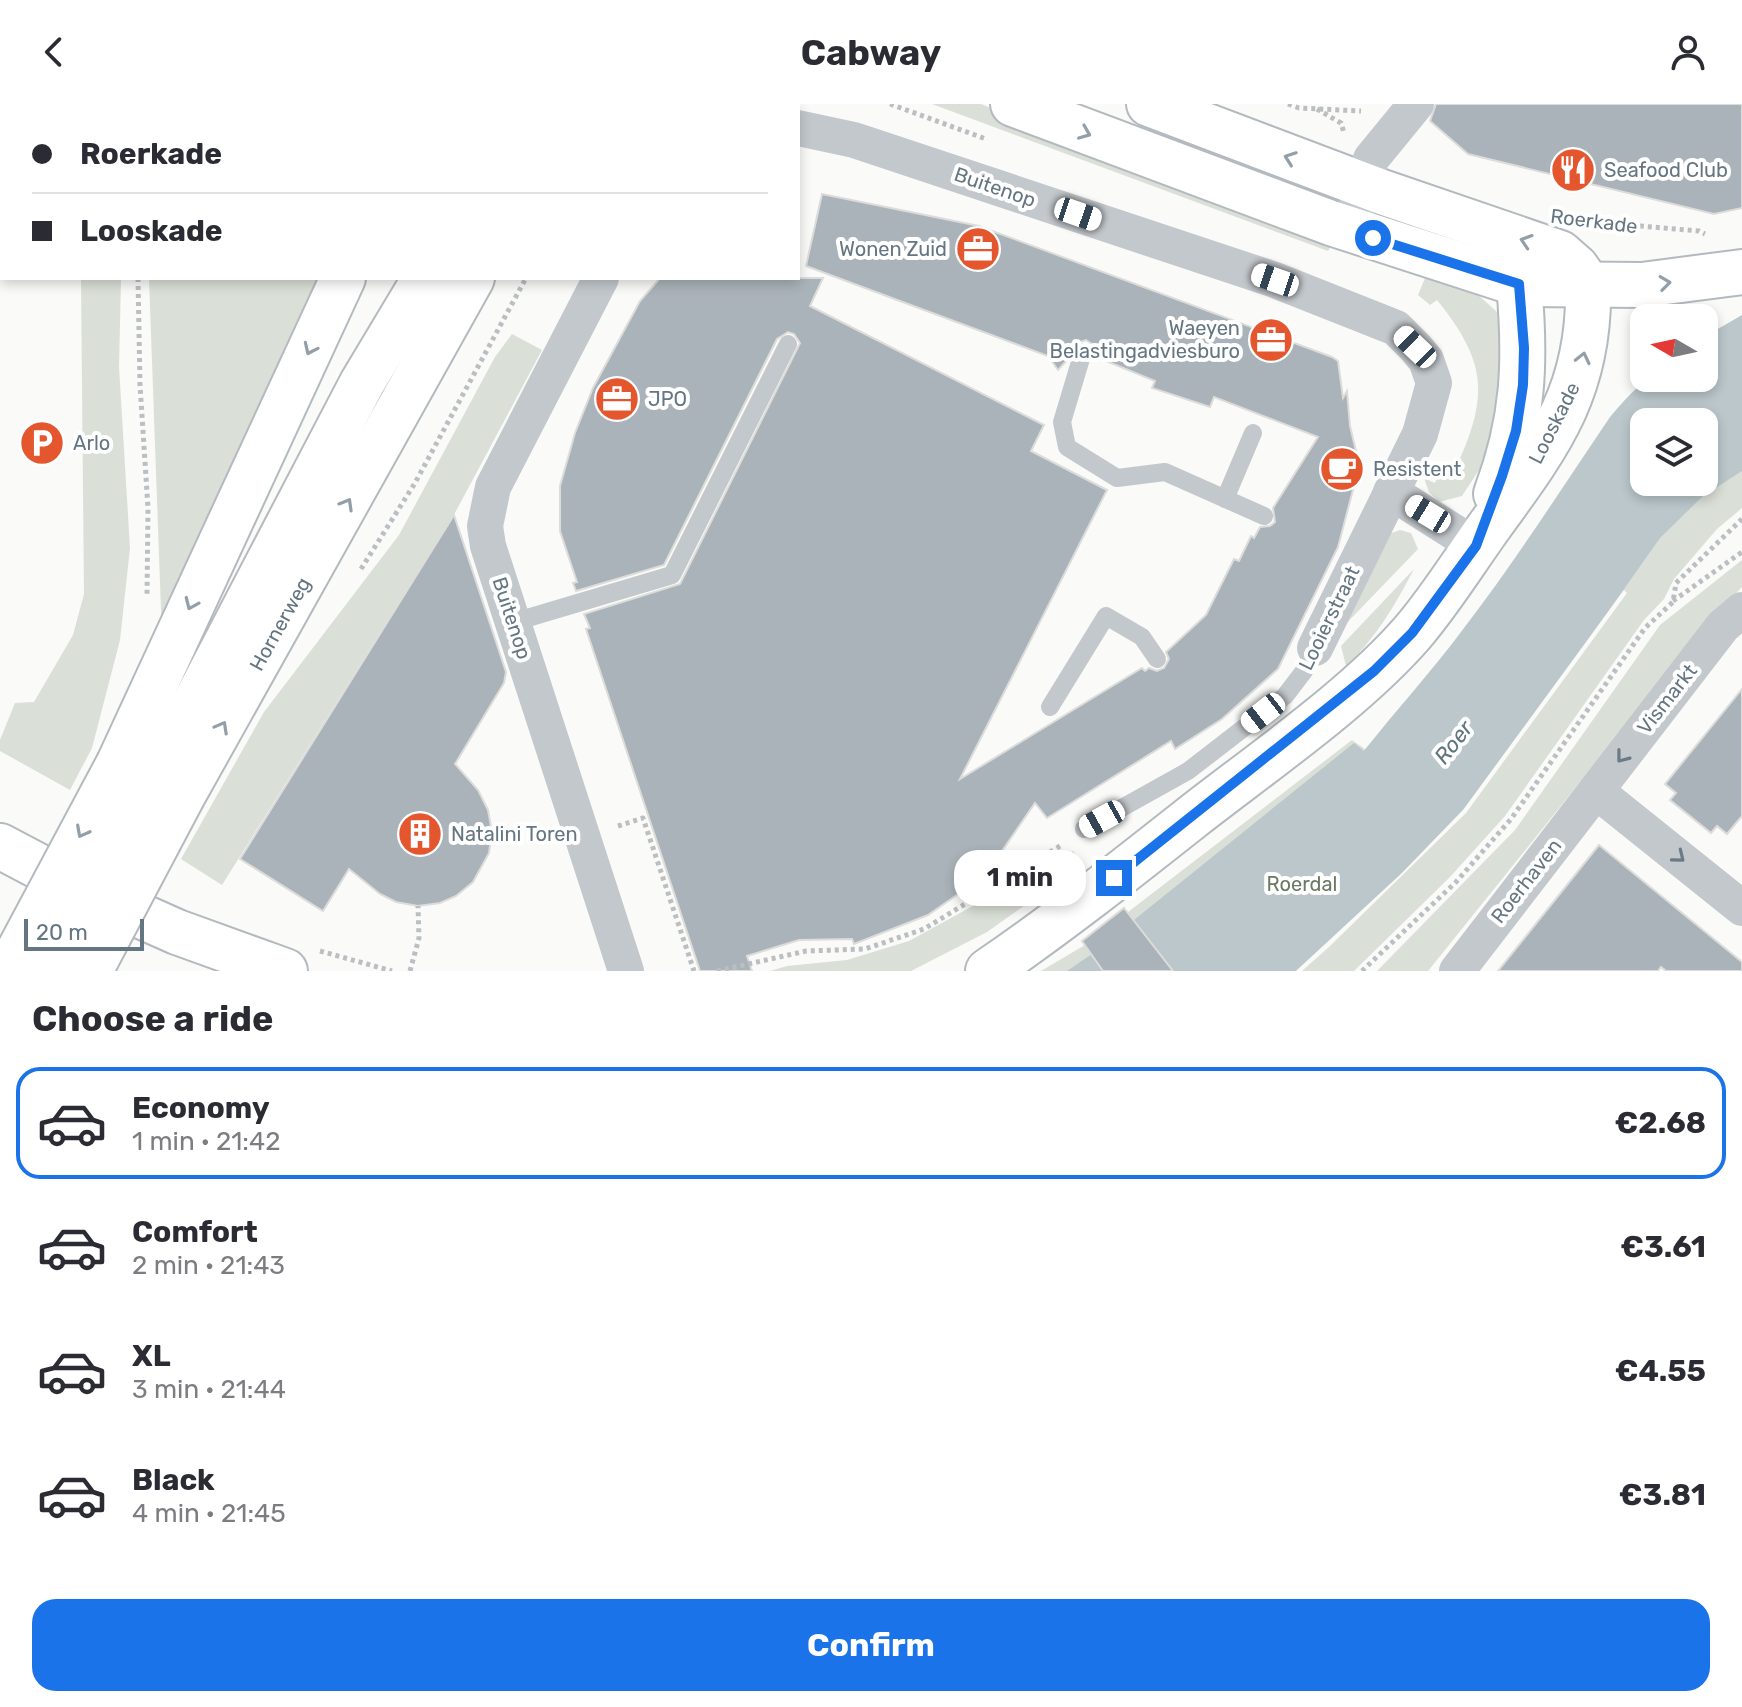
<!DOCTYPE html>
<meta charset="utf-8">
<style>
body{margin:0;font-family:Rubik,sans-serif;background:#f7f7f7;color:#2b2b33;height:100vh;display:flex;flex-direction:column;font-size:30px;white-space:nowrap}
*{box-sizing:border-box;margin:0}
p{font-size:26px;color:#7c7c81}
.icon{flex:none;width:44px;height:44px;fill:none;stroke:currentColor;stroke-width:2;stroke-linecap:round;stroke-linejoin:round}
.map{position:relative;height:867px;overflow:hidden}
.drawer{display:flex;flex-direction:column;background:#fff;flex:1}
.drawer>*{flex:none}
.guide{position:absolute;left:0px;top:0px;width:800px;height:176px;box-shadow:0 4px 12px #0003;display:grid;align-content:center;height:176px;padding:0 32px;background:#fff}
.needle{width:52px;rotate:279deg}
.buttons{position:absolute;left:1630px;top:200px;display:grid;gap:16px}
.buttons a{display:grid;place-items:center;width:88px;height:88px;border-radius:16px;background:#fff;box-shadow:0 4px 12px #0003;font-size:40px}
.scale{position:absolute;left:24px;bottom:20px;width:120px;box-sizing:border-box;padding-left:8px;border:4px solid #657683;border-top:0;font-size:22px;line-height:28px;white-space:nowrap;color:#657683;-webkit-text-stroke:6px #fff;paint-order:stroke}
.end{position:absolute;width:36px;height:36px;margin:-18px;border:10px solid #1a73e8;background:#fff;box-shadow:0 0 0 4px #fff}
.from{border-radius:50%}
.bubble{position:absolute;height:56px;border-radius:24px;background:#fff;box-shadow:0 4px 12px #0003;font-size:26px;font-weight:700;line-height:56px;text-align:center}
.car{position:absolute;width:24px;height:48px;margin:-24px -12px;border-radius:10px;box-shadow:0 0 6px 2px #0007;background:linear-gradient(#fff 24%,#345 0 40%,#fff 0 76%,#345 0 86%,#fff 0)}
.guide b{display:flex;align-items:center;gap:28px;height:76px;font-size:30px}
.guide b+b{border-top:2px solid #e1e1e2}
.guide i{width:20px;height:20px;background:#2b2b33}
ul{padding:0;list-style:none}
li{display:flex;align-items:center;gap:24px;height:112px;margin:0 16px 12px;padding:0 16px;border:4px solid transparent;border-radius:24px}
li div{flex:1}
li b{display:block;font-size:30px}
li em{font-style:normal;font-weight:700}
li.on{border-color:#1a73e8}
li>.icon{width:72px;height:72px;stroke-width:1.5}
h2{padding:0 32px;font-size:36px;line-height:96px}
.cta{display:flex;gap:16px;margin-top:auto;padding:16px 32px}
.cta a{flex:1;height:92px;border-radius:24px;background:#1a73e8;color:#fff;font-size:32px;font-weight:700;line-height:92px;text-align:center}
header{display:flex;justify-content:space-between;align-items:center;height:104px;padding:0 32px;background:#fff;font-size:36px;font-weight:700}
.map>svg:first-child{display:block}
</style>
<header><svg class="icon" aria-label="back" viewBox="0 0 24 24"><path d="M15 5l-7 7 7 7"/></svg>Cabway<svg class="icon" aria-label="person" viewBox="0 0 24 24"><circle cx="12" cy="8" r="4"/><path d="M4 21q1-7 8-7t8 7"/></svg></header>
<div class="map">
<svg width="1742" height="867" viewBox="0 0 1742 867">
<rect width="100%" height="100%" fill="#fafaf8"/>
<!-- green -->
<g fill="#dadfd7" fill-rule="evenodd">
<polygon points="932,0 981,0 1333,138 1328,147"/>
<path d="M1428,167l38,13 31,28 16,44 -15,85 -36,55 -23,6 -10,-10 -5,-14 11,5 7,-17 13,4c34,-73 33,-107 -18,-170l-7,5 -12,-10z"/>
<polygon points="81,174 121,174 119,263 130,444 120,536 92,644 70,686 0,647 0,636 15,599 34,598 73,531 84,490"/>
<polygon points="149,174 320,174 260,300 162,534"/>
<path d="M1742,217v187l-25,21 -43,50 -10,20 -20,21 -139,196 -55,61 -96,94h-313l44,-26 267,-205 13,9 62,-69 207,-282 70,-20zM1644,318h60v60h-60z"/>
<polygon points="512,230 542,246 456,407 222,781 181,755 264,608 399,431 495,253"/>
<polygon points="1400,426 1411,429 1418,445 1338,528 1389,430"/>
<polygon points="1742,456 1742,483 1712,514 1428,867 1377,867 1515,726 1660,521"/>
<path d="M1414,465c-19,36 -38,69 -68,97l-5,-20z"/>
<polygon points="1073,747 1081,757 1076,765 987,828 911,867 770,867 787,862 847,856 909,837"/>
</g>
<!-- water -->
<path fill="#bbc7cb" fill-rule="evenodd" d="M1742,211v156l-39,25 -43,42 -154,218 -43,54 -61,63 -106,98h-229l69,-47 -2,-4 220,-177 10,8c33,-42 68,-80 100,-123 52,-68 98,-140 146,-211 38,-45 37,-39 94,-39v-41zM1644,318h60v60h-60z"/>
<!-- pier -->
<polygon fill="#fafaf8" points="1624,486 1627,489 1466,709 1329,843 1302,867 1296,867 1402,769 1463,706"/>
<!-- building -->
<g fill="#aab3b9" stroke="#dcdcda" stroke-width="2">
<polygon points="1436,0 1742,0 1742,104 1714,110 1468,50 1430,17"/>
<polygon points="822,90 979,122 1332,253 1338,257 1343,294 1347,287 1350,322 1356,347 1352,346 1354,382 1338,443 1278,565 1222,615 1175,645 1171,637 1047,714 1035,699 993,760 974,779 928,811 854,840 852,835 799,836 747,852 752,867 700,867 586,525 590,524 584,510 680,480 800,239 794,230 788,228 777,235 664,461 576,487 573,479 577,478 560,427 560,382 575,329 593,284 640,197 660,174 823,174 810,202 1044,321 1031,347 1107,386 960,675 1142,564 1145,567 1149,564 1157,567 1164,564 1169,555 1166,548 1206,511 1234,455 1239,457 1251,432 1254,434 1260,423 1270,422 1275,418 1273,404 1318,333 1214,293 1210,303 1152,284 1155,277 1094,252 1092,240 1086,236 1074,240 1069,254 1058,266 1048,252 806,162"/>
<polygon points="454,411 506,568 504,579 455,660 478,686 488,706 492,728 489,749 473,778 456,792 440,799 418,802 396,798 380,790 349,765 323,807 240,755"/>
<polygon points="1742,585 1742,712 1727,730 1717,722 1711,729 1670,696 1676,689 1665,680"/>
<polygon points="1599,741 1742,858 1742,867 1666,867 1661,863 1658,867 1498,867"/>
<polygon points="1124,804 1173,867 1103,867 1082,837"/>
</g>
<g fill="none" stroke-linecap="round" stroke-linejoin="round">
<!-- secondary casing -->
<g stroke="#b3babf" stroke-width="48">
<g id="secondary">
<polyline points="1013,0 1331,119 1519,180 1642,181 1742,168"/>
<polyline points="1149,0 1382,88 1560,149 1576,163 1588,180"/>
<polyline points="421,2 422,0"/>
<polyline points="555,2 556,0"/>
<path d="M1496,390c28,-74 30,-133 23,-210"/>
<polyline points="119,659 343,174"/>
<polyline points="183,691 472,174"/>
<polyline points="0,742 87,788 177,828 285,867"/>
<path d="M988,867c70,-48 136,-100 203,-153 70,-55 164,-119 222,-186 29,-34 52,-72 78,-108 59,-81 100,-135 97,-240"/>
</g>
</g>
<!-- primary casing -->
<g stroke="#b5babe" stroke-width="48">
<g id="primary">
<polyline points="462,2 462,0"/>
<polyline points="515,2 516,0"/>
<polyline points="154,677 362,279 425,174"/>
</g>
</g>
<!-- path -->
<g stroke="#bbbfc2" stroke-width="5" stroke-dasharray="4 4" stroke-linecap="butt">
<polyline points="890,0 986,35"/>
<polyline points="1288,0 1299,4 1361,7"/>
<polyline points="190,2 191,0"/>
<polyline points="628,2 630,0"/>
<polyline points="1317,5 1341,19 1344,29"/>
<polyline points="1592,118 1699,127 1705,130"/>
<polyline points="138,174 140,281 148,404 147,493"/>
<polyline points="361,465 415,379 526,174"/>
<polyline points="1673,497 1742,448"/>
<polyline points="618,722 643,714 694,867"/>
<polyline points="320,847 392,867"/>
<polyline points="410,867 419,834 418,802"/>
<polyline points="717,867 806,847 865,845 924,825 1060,742"/>
<polyline points="1362,867 1456,778 1511,715 1645,524 1673,498 1676,479 1742,415"/>
</g>
<!-- lane -->
<g stroke="#c3c8cc" stroke-width="18">
<polyline points="0,148 2,150"/>
<polyline points="0,167 2,167"/>
<polyline points="1083,248 1062,318 1067,343 1117,374 1165,368 1264,412"/>
<polyline points="1225,395 1253,329"/>
<polyline points="514,518 672,471 788,240"/>
<polyline points="1050,603 1106,512 1142,533 1157,555"/>
<polyline points="1084,725 1188,667 1285,592 1304,567 1315,544"/>
</g>
<!-- street -->
<g stroke="#c3c8cc" stroke-width="36">
<polyline points="798,24 854,36 1275,176 1396,224 1415,243 1426,256 1434,279 1420,330 1315,544"/>
<polyline points="1355,108 1371,55 1416,0"/>
<polyline points="601,174 493,383 485,422 488,442 626,867"/>
<polyline points="1391,388 1476,442"/>
<polyline points="1596,687 1742,804"/>
<polyline points="1457,867 1723,522 1742,506"/>
</g>
<!-- secondary -->
<use href="#secondary" stroke="#fff" stroke-width="44"/>
<!-- primary -->
<use href="#primary" stroke="#fff" stroke-width="44"/>
<!-- secondary-bridge casing -->
<g stroke="#b3babf" stroke-width="48" stroke-linecap="butt">
<g id="secondary-bridge">
<polyline points="8,867 119,659"/>
<polyline points="90,867 183,691"/>
</g>
</g>
<!-- primary-bridge casing -->
<g stroke="#b5babe" stroke-width="48" stroke-linecap="butt">
<polyline id="primary-bridge" points="51,867 154,677"/>
</g>
<!-- secondary-bridge -->
<use href="#secondary-bridge" stroke="#fff" stroke-width="44"/>
<!-- primary-bridge -->
<use href="#primary-bridge" stroke="#fff" stroke-width="44"/>
</g>
<!-- one-way arrows -->
<defs><path id="oneway-chevron" d="M-2-3.5L2.5 0L-2 3.5" fill="none" stroke-width="1.6" stroke-linecap="round" stroke-linejoin="round" transform="scale(2)"/></defs>
<g stroke="#939fa8">
<use href="#oneway-chevron" transform="translate(1085 29) rotate(22)"/>
<use href="#oneway-chevron" transform="translate(1290 54) rotate(-160)"/>
<use href="#oneway-chevron" transform="translate(1526 137) rotate(-162)"/>
<use href="#oneway-chevron" transform="translate(1665 179) rotate(-7)"/>
<use href="#oneway-chevron" transform="translate(310 245) rotate(115)"/>
<use href="#oneway-chevron" transform="translate(1583 254) rotate(-77)"/>
<use href="#oneway-chevron" transform="translate(347 400) rotate(-60)"/>
<use href="#oneway-chevron" transform="translate(191 500) rotate(114)"/>
<use href="#oneway-chevron" transform="translate(222 623) rotate(-61)"/>
<use href="#oneway-chevron" transform="translate(82 728) rotate(118)"/>
</g>
<g stroke="#6a7a87">
<use href="#oneway-chevron" transform="translate(1622 653) rotate(128)"/>
<use href="#oneway-chevron" transform="translate(1679 753) rotate(39)"/>
</g>
<g fill="none" stroke-linecap="round" stroke-linejoin="round">
<!-- route -->
<polyline stroke="#1a73e8" stroke-width="10" points="1114,774 1374,567 1412,529 1476,442 1502,372 1516,327 1523,281 1524,244 1519,180 1373,134"/>
</g>
<!-- icons -->
<defs>
<g id="restaurant-disc" transform="scale(2.3)"><circle r="9.5" fill="#e4572e" stroke="#fff"/><path d="M-5-6h1v4h1v-4h1v4h1v-4h1v5L-1.5 .5V6h-2V.5L-5-1ZM5-6V6H3V1.5H1.5Q1.5-4 5-6Z" fill="#fff"/></g>
<g id="office-disc" transform="scale(2.3)"><circle r="9.5" fill="#e4572e" stroke="#fff"/><path d="M-6-3h4V-5.5h4V-3h4V5H-6ZM-1-4.5V-3h2v-1.5ZM-6 0V1H6V0Z" fill="#fff"/></g>
<g id="parking-disc" transform="scale(2.3)"><circle r="9.5" fill="#e4572e" stroke="#fff"/><path d="M-3.5-5.5H1a3.5 3.5 0 0 1 0 7H-1V5.5H-3.5ZM-1-3.4V-.6H.8a1.4 1.4 0 0 0 0-2.8Z" fill="#fff"/></g>
<g id="cafe-disc" transform="scale(2.3)"><circle r="9.5" fill="#e4572e" stroke="#fff"/><path d="M-5.5-4.5H6V0H3Q3 3.5 0 3.5H-2.5Q-5.5 3.5-5.5 0ZM3-3.2v2h1.7v-2ZM-6 4.5H4V6H-6Z" fill="#fff"/></g>
<g id="building-disc" transform="scale(2.3)"><circle r="9.5" fill="#e4572e" stroke="#fff"/><path d="M-4-6H4V6H1V3H-1V6H-4ZM-2.5-4.3h1.7v1.8h-1.7ZM.8-4.3h1.7v1.8H.8ZM-2.5-1h1.7V.8h-1.7ZM.8-1h1.7V.8H.8Z" fill="#fff"/></g>
</defs>
<g fill-rule="evenodd">
<use href="#restaurant-disc" x="1573" y="66"/>
<use href="#office-disc" x="978" y="145"/>
<use href="#office-disc" x="1271" y="236"/>
<use href="#office-disc" x="617" y="295"/>
<use href="#parking-disc" x="42" y="339"/>
<use href="#cafe-disc" x="1342" y="365"/>
<use href="#building-disc" x="420" y="730"/>
</g>
<g text-anchor="middle" stroke-width="8" stroke-linejoin="round" paint-order="stroke">
<!-- poi labels -->
<g font-size="20" fill="#657683" stroke="#fff" text-anchor="start">
<text x="1604" y="73">Seafood Club</text>
<text x="947" y="152" text-anchor="end">Wonen Zuid</text>
<text x="1240" y="231" text-anchor="end">Waeyen<tspan x="1240" dy="23">Belastingadviesburo</tspan></text>
<text x="648" y="302">JPO</text>
<text x="73" y="346">Arlo</text>
<text x="1373" y="372">Resistent</text>
<text x="451" y="737">Natalini Toren</text>
</g>
<!-- street labels -->
<g font-size="20" fill="#657683" stroke="#fff">
<text transform="translate(995 83) rotate(19)" y="7">Buitenop</text>
<text transform="translate(1594 117) rotate(7)" y="7">Roerkade</text>
<text transform="translate(1554 319) rotate(-63)" y="7">Looskade</text>
<text transform="translate(512 514) rotate(72)" y="7">Buitenop</text>
<text transform="translate(1329 514) rotate(-64)" y="7">Looierstraat</text>
<text transform="translate(280 520) rotate(-61)" y="7">Hornerweg</text>
<text transform="translate(1667 595) rotate(-52)" y="7">Vismarkt</text>
<text transform="translate(1526 777) rotate(-52)" y="7">Roerhaven</text>
</g>
<!-- park labels -->
<g font-size="20" fill="#687a64" stroke="#fff">
<text x="1302" y="787">Roerdal</text>
</g>
<!-- water labels -->
<g font-size="22" font-style="italic" fill="#60757c" stroke="#fff">
<text transform="translate(1453 638) rotate(-52)" y="8">Roer</text>
</g>
</g>
</svg>
<div class="buttons">
<a><svg class="needle" viewBox="-14 -14 28 28"><path d="M0-13l5 13h-10z" fill="#e53935"/><path d="M0 13l5-13h-10z" fill="#7c7c81"/></svg></a>
<a><svg class="icon" aria-label="layers" viewBox="0 0 24 24"><path d="M12 4l9 5-9 5-9-5zM3 14l9 5 9-5"/></svg></a>
</div>
<div class="scale">20 m</div>
<i class="end from" style="left:1373px;top:134px"></i>
<i class="end" style="left:1114px;top:774px"></i>
<div class="bubble" style="left:954px;top:746px;width:132px">1 min</div>
<i class="car" style="left:1078px;top:110px;rotate:109deg"></i>
<i class="car" style="left:1275px;top:176px;rotate:289deg"></i>
<i class="car" style="left:1415px;top:243px;rotate:314deg"></i>
<i class="car" style="left:1428px;top:410px;rotate:301deg"></i>
<i class="car" style="left:1263px;top:609px;rotate:232deg"></i>
<i class="car" style="left:1102px;top:715px;rotate:241deg"></i>
<div class="guide">
<b><i class="from"></i>Roerkade</b>
<b><i></i>Looskade</b>
</div>
</div>
<section class="drawer">
<h2>Choose a ride</h2>
<ul>
<li class="on"><svg class="icon" aria-label="car" viewBox="0 0 24 24"><path d="M5 17H2v-5l4-1 3-4h7l3 4 3 1v5h-3M9 17h6M6 11h13"/><circle cx="7" cy="17" r="2"/><circle cx="17" cy="17" r="2"/></svg><div><b>Economy</b><p>1 min · 21:42</p></div><em>€2.68</em></li>
<li><svg class="icon" aria-label="car" viewBox="0 0 24 24"><path d="M5 17H2v-5l4-1 3-4h7l3 4 3 1v5h-3M9 17h6M6 11h13"/><circle cx="7" cy="17" r="2"/><circle cx="17" cy="17" r="2"/></svg><div><b>Comfort</b><p>2 min · 21:43</p></div><em>€3.61</em></li>
<li><svg class="icon" aria-label="car" viewBox="0 0 24 24"><path d="M5 17H2v-5l4-1 3-4h7l3 4 3 1v5h-3M9 17h6M6 11h13"/><circle cx="7" cy="17" r="2"/><circle cx="17" cy="17" r="2"/></svg><div><b>XL</b><p>3 min · 21:44</p></div><em>€4.55</em></li>
<li><svg class="icon" aria-label="car" viewBox="0 0 24 24"><path d="M5 17H2v-5l4-1 3-4h7l3 4 3 1v5h-3M9 17h6M6 11h13"/><circle cx="7" cy="17" r="2"/><circle cx="17" cy="17" r="2"/></svg><div><b>Black</b><p>4 min · 21:45</p></div><em>€3.81</em></li>
</ul>
<div class="cta"><a>Confirm</a></div>
</section>
